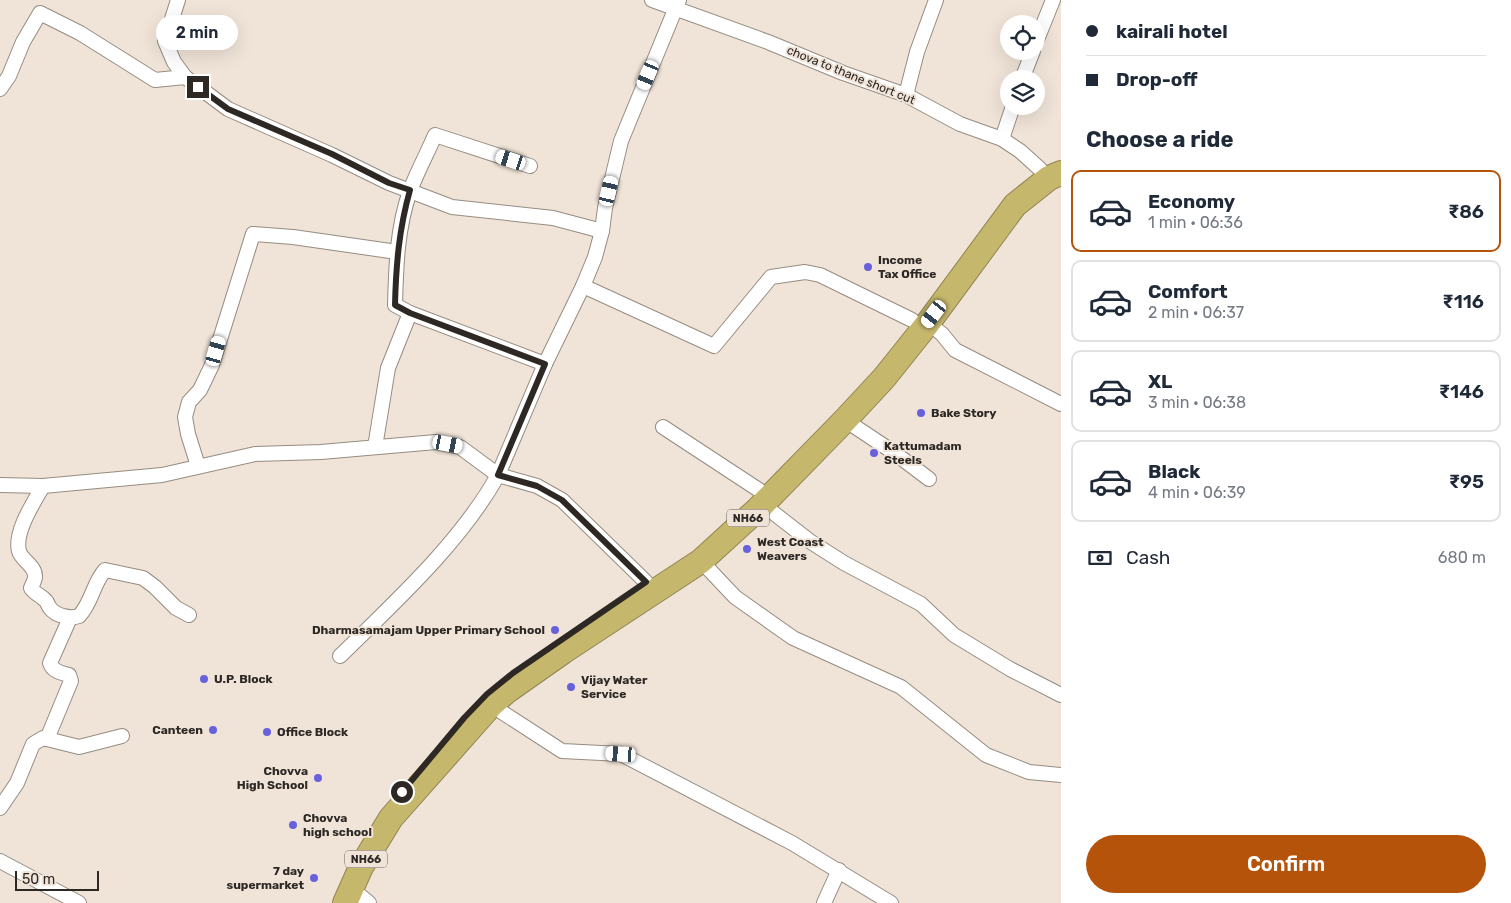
<!DOCTYPE html>
<meta charset="utf-8">
<style>
body{margin:0;font-family:Rubik,sans-serif;background:#f6f6f7;color:#1f2937;height:100vh;display:flex;flex-direction:column;font-size:19px;white-space:nowrap}
*{box-sizing:border-box;margin:0}
p{font-size:16px;color:#747a83}
.icon{flex:none;width:28px;height:28px;fill:none;stroke:currentColor;stroke-width:2;stroke-linecap:round;stroke-linejoin:round}
.map{position:relative;flex:1;overflow:hidden}
.details{display:flex;flex-direction:column;background:#fff;width:450px}
.details>*{flex:none}
.guide{display:grid;align-content:center;height:110px;padding:0 25px;background:#fff}
.tools{position:absolute;left:1000px;top:15px;display:grid;gap:10px}
.tools a{display:grid;place-items:center;width:45px;height:45px;border-radius:50%;background:#fff;box-shadow:0 5px 20px #0002;font-size:25px}
.scale{position:absolute;left:15px;bottom:12px;width:84px;box-sizing:border-box;padding-left:5px;border:2px solid #2d2824;border-top:0;font-size:14px;line-height:18px;white-space:nowrap;color:#2d2824;-webkit-text-stroke:4px #f0e4d8;paint-order:stroke}
.end{position:absolute;width:22px;height:22px;margin:-11px;border:6px solid #2d2824;background:#fff;box-shadow:0 0 0 2px #fff}
.from{border-radius:50%}
.bubble{position:absolute;height:35px;border-radius:18px;background:#fff;box-shadow:0 5px 20px #0002;font-size:16px;font-weight:600;line-height:35px;text-align:center}
.car{position:absolute;width:15px;height:30px;margin:-15px -8px;border-radius:6px;box-shadow:0 0 4px 1px #0007;background:linear-gradient(#fff 24%,#345 0 40%,#fff 0 76%,#345 0 86%,#fff 0)}
.guide b{display:flex;align-items:center;gap:18px;height:48px;font-size:19px}
.guide b+b{border-top:1px solid #e0e1e3}
.guide i{width:12px;height:12px;background:#1f2937}
ul{padding:0;list-style:none}
li{display:flex;align-items:center;gap:15px;height:82px;margin:0 10px 8px;padding:0 15px;border:2px solid #e0e1e3;border-radius:10px}
li div{flex:1}
li b{display:block;font-size:19px}
li em{font-style:normal;font-weight:600}
li.selected{border-color:#b45309}
li>.icon{width:45px;height:45px;stroke-width:1.5}
h2{padding:0 25px;font-size:22px;line-height:60px}
.pay{display:flex;align-items:center;gap:12px;height:55px;padding:0 25px;font-size:19px}
.pay p{margin-inline-start:auto}
.action{display:flex;gap:10px;margin-top:auto;padding:10px 25px}
.action a{flex:1;height:58px;border-radius:30px;background:#b45309;color:#fff;font-size:20px;font-weight:600;line-height:58px;text-align:center}
main{display:flex;flex:1;min-height:0}
.map>svg:first-child{display:block}
</style>
<main>
<div class="map">
<svg width="1061" height="903" viewBox="0 0 1061 903">
<rect width="100%" height="100%" fill="#f0e4d8"/>
<g fill="none" stroke-linecap="round" stroke-linejoin="round">
<!-- street casing -->
<g stroke="#968c80" stroke-width="16">
<g id="street">
<polyline points="178,0 165,41 174,62 185,77"/>
<polyline points="652,0 768,42 843,73 906,95 960,124 1002,139 1020,151 1040,169"/>
<polyline points="1036,42 1053,0"/>
<polyline points="1022,79 1033,51"/>
<polyline points="0,89 9,76 23,42 40,13 80,33 155,80 185,77 228,109 332,155 389,183 452,207 553,218 602,231"/>
<polyline points="906,95 917,52 936,0"/>
<polyline points="1002,139 1013,106"/>
<polyline points="583,286 714,346 771,277 805,272 820,275 912,320"/>
<polyline points="410,313 545,364"/>
<polyline points="928,323 942,334 955,350 1061,404"/>
<polyline points="845,420 896,454 929,479"/>
<polyline points="663,427 759,490"/>
<path d="M375,447l13,-79 22,-55 -15,-8c1,-38 2,-77 15,-114 7,-19 17,-37 25,-56l95,31"/>
<polyline points="198,466 188,434 185,417 189,402 200,390 212,365 253,234 293,237 397,252"/>
<polyline points="0,485 43,486 162,475 255,454 321,452 436,442 460,447 498,475 537,486 562,500 646,582"/>
<path d="M43,486c-9,16 -29,46 -24,65 2,9 17,15 16,26 0,3 -3,8 -4,11 4,6 11,8 15,13 2,2 2,5 4,7 6,8 20,11 29,8 13,-13 14,-33 26,-46l38,8 12,9 21,21 13,7"/>
<polyline points="762,504 811,542 844,563 921,604 954,635 1010,669 1061,695"/>
<polyline points="701,561 735,597 793,638 901,687 986,755 1029,772 1061,775"/>
<path d="M340,656c54,-53 121,-114 158,-181l47,-111 38,-78 12,-29 7,-26 3,-23 16,-67 58,-141"/>
<polyline points="491,705 562,751 621,754 792,843 891,903"/>
<path d="M47,739l24,-58 -2,-6c-7,-2 -16,-3 -19,-12l20,-45"/>
<polyline points="0,808 17,783 33,744 43,738 79,747 122,736"/>
<polyline points="0,861 79,903"/>
<polyline points="352,889 369,903"/>
<polyline points="824,903 839,870"/>
</g>
</g>
<!-- highway casing -->
<g stroke="#908553" stroke-width="26">
<polyline id="highway" points="345,903 361,867 391,818 491,705 507,691 564,651 701,561 758,509 845,420 884,378 928,323 1015,205 1049,178 1061,173"/>
</g>
<!-- street -->
<use href="#street" stroke="#fff" stroke-width="14"/>
<!-- highway -->
<use href="#highway" stroke="#c5b76c" stroke-width="24"/>
</g>
<g fill="none" stroke-linecap="round" stroke-linejoin="round">
<!-- route -->
<path stroke="#2d2824" stroke-width="6" d="M198,87l30,22 104,45 57,29 21,7c-11,39 -14,75 -15,115l15,8 135,51 -47,111 39,11 25,14 84,82 -133,91 -26,21 -23,24 -62,74"/>
</g>
<!-- markers -->
<g fill="#6761db" stroke="#f0e4d8" stroke-width="2">
<circle cx="868" cy="267" r="5"/>
<circle cx="921" cy="413" r="5"/>
<circle cx="874" cy="453" r="5"/>
<circle cx="747" cy="549" r="5"/>
<circle cx="555" cy="630" r="5"/>
<circle cx="204" cy="679" r="5"/>
<circle cx="571" cy="687" r="5"/>
<circle cx="213" cy="730" r="5"/>
<circle cx="267" cy="732" r="5"/>
<circle cx="318" cy="778" r="5"/>
<circle cx="293" cy="825" r="5"/>
<circle cx="314" cy="878" r="5"/>
</g>
<g text-anchor="middle" stroke-width="4" stroke-linejoin="round" paint-order="stroke">
<!-- shield labels -->
<g fill="#f0e4d8" stroke="#68605a" stroke-width="1">
<rect x="727" y="509.5" width="42" height="17" rx="4"/>
<rect x="345" y="850.5" width="42" height="17" rx="4"/>
</g>
<g font-size="11" font-weight="bold" fill="#2d2824">
<text x="748" y="522">NH66</text>
<text x="366" y="863">NH66</text>
</g>
<!-- street labels -->
<g font-size="12" fill="#2d2824" stroke="#f0e4d8">
<text transform="translate(851 75) rotate(22)" y="4">chova to thane short cut</text>
</g>
<!-- poi labels -->
<g font-size="12" font-weight="bold" fill="#2d2824" stroke="#f0e4d8" text-anchor="start">
<text x="878" y="264">Income<tspan x="878" dy="14">Tax Office</tspan></text>
<text x="931" y="417">Bake Story</text>
<text x="884" y="450">Kattumadam<tspan x="884" dy="14">Steels</tspan></text>
<text x="757" y="546">West Coast<tspan x="757" dy="14">Weavers</tspan></text>
<text x="545" y="634" text-anchor="end">Dharmasamajam Upper Primary School</text>
<text x="214" y="683">U.P. Block</text>
<text x="581" y="684">Vijay Water<tspan x="581" dy="14">Service</tspan></text>
<text x="203" y="734" text-anchor="end">Canteen</text>
<text x="277" y="736">Office Block</text>
<text x="308" y="775" text-anchor="end">Chovva<tspan x="308" dy="14">High School</tspan></text>
<text x="303" y="822">Chovva<tspan x="303" dy="14">high school</tspan></text>
<text x="304" y="875" text-anchor="end">7 day<tspan x="304" dy="14">supermarket</tspan></text>
</g>
</g>
</svg>
<div class="tools">
<a><svg class="icon" aria-label="locate" viewBox="0 0 24 24"><circle cx="12" cy="12" r="6"/><path d="M12 2v4M12 18v4M2 12h4M18 12h4"/></svg></a>
<a><svg class="icon" aria-label="layers" viewBox="0 0 24 24"><path d="M12 4l9 5-9 5-9-5zM3 14l9 5 9-5"/></svg></a>
</div>
<div class="scale">50 m</div>
<i class="end from" style="left:402px;top:792px"></i>
<i class="end" style="left:198px;top:87px"></i>
<div class="bubble" style="left:156px;top:15px;width:82px">2 min</div>
<i class="car" style="left:648px;top:75px;rotate:203deg"></i>
<i class="car" style="left:511px;top:160px;rotate:288deg"></i>
<i class="car" style="left:609px;top:191px;rotate:13deg"></i>
<i class="car" style="left:934px;top:314px;rotate:217deg"></i>
<i class="car" style="left:216px;top:351px;rotate:16deg"></i>
<i class="car" style="left:448px;top:444px;rotate:101deg"></i>
<i class="car" style="left:621px;top:754px;rotate:273deg"></i>
</div>
<section class="details">
<div class="guide">
<b><i class="from"></i>kairali hotel</b>
<b><i></i>Drop-off</b>
</div>
<h2>Choose a ride</h2>
<ul>
<li class="selected"><svg class="icon" aria-label="car" viewBox="0 0 24 24"><path d="M5 17H2v-5l4-1 3-4h7l3 4 3 1v5h-3M9 17h6M6 11h13"/><circle cx="7" cy="17" r="2"/><circle cx="17" cy="17" r="2"/></svg><div><b>Economy</b><p>1 min · 06:36</p></div><em>₹86</em></li>
<li><svg class="icon" aria-label="car" viewBox="0 0 24 24"><path d="M5 17H2v-5l4-1 3-4h7l3 4 3 1v5h-3M9 17h6M6 11h13"/><circle cx="7" cy="17" r="2"/><circle cx="17" cy="17" r="2"/></svg><div><b>Comfort</b><p>2 min · 06:37</p></div><em>₹116</em></li>
<li><svg class="icon" aria-label="car" viewBox="0 0 24 24"><path d="M5 17H2v-5l4-1 3-4h7l3 4 3 1v5h-3M9 17h6M6 11h13"/><circle cx="7" cy="17" r="2"/><circle cx="17" cy="17" r="2"/></svg><div><b>XL</b><p>3 min · 06:38</p></div><em>₹146</em></li>
<li><svg class="icon" aria-label="car" viewBox="0 0 24 24"><path d="M5 17H2v-5l4-1 3-4h7l3 4 3 1v5h-3M9 17h6M6 11h13"/><circle cx="7" cy="17" r="2"/><circle cx="17" cy="17" r="2"/></svg><div><b>Black</b><p>4 min · 06:39</p></div><em>₹95</em></li>
</ul>
<div class="pay"><svg class="icon" aria-label="cash" viewBox="0 0 24 24"><path d="M3 7h18v10H3z"/><circle cx="12" cy="12" r="2"/></svg>Cash<p>680 m</p></div>
<div class="action"><a>Confirm</a></div>
</section>
</main>
